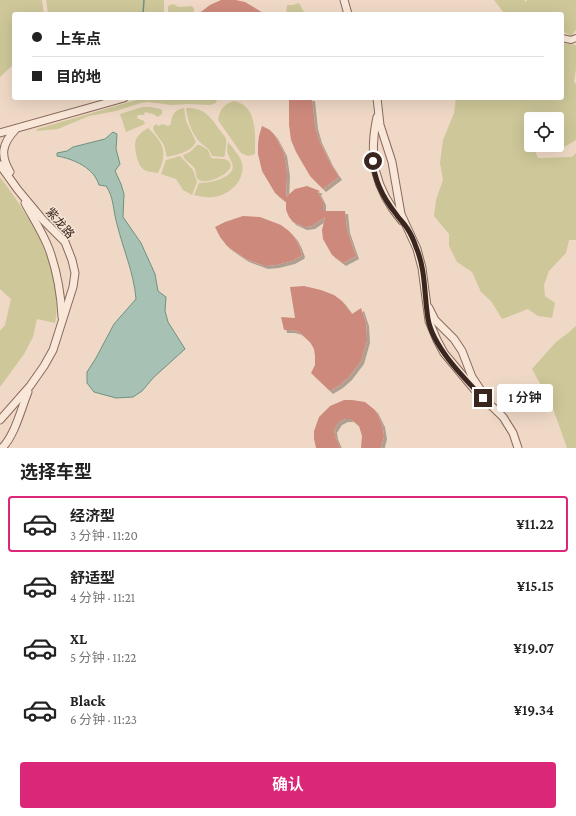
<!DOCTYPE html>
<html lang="zh">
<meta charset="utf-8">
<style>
body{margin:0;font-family:"Crimson Pro","Noto Sans SC",serif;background:#f6f6f6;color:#222;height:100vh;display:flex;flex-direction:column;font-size:15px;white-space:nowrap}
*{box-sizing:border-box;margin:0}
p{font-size:13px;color:#767676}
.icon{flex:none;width:22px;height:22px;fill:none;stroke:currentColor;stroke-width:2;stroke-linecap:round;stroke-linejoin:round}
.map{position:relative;height:448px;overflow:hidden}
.details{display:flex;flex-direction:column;background:#fff;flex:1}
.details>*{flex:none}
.banner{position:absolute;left:12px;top:12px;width:552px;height:88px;border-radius:4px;box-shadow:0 4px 16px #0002;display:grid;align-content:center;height:88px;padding:0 20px;background:#fff}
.fabs{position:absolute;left:524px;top:112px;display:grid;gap:8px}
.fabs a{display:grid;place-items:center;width:40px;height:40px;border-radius:4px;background:#fff;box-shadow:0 4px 16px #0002;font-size:20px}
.end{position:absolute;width:18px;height:18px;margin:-9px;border:5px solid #3a261f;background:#fff;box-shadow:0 0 0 2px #fff}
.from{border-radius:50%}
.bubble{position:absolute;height:28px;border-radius:4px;background:#fff;box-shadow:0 4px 16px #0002;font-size:13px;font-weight:600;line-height:28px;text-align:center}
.banner b{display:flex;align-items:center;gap:14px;height:38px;font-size:15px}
.banner b+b{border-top:1px solid #e0e0e0}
.banner i{width:10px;height:10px;background:#222}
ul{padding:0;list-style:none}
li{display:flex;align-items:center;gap:12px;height:56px;margin:0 8px 6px;padding:0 12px;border:2px solid transparent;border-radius:4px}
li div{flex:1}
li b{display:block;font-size:15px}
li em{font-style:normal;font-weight:600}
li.on{border-color:#db2777}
li>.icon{width:36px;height:36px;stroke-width:1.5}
h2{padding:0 20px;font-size:18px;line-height:48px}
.cta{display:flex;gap:8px;margin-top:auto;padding:8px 20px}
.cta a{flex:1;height:46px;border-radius:4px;background:#db2777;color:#fff;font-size:16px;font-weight:600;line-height:46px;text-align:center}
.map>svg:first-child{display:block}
</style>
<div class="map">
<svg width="576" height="448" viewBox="0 0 576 448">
<defs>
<filter id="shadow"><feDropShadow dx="3" dy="3" stdDeviation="0" flood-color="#0004"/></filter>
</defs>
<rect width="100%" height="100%" fill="#efd9c6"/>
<!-- green -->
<g fill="#cdc799" fill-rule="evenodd">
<polygon points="0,0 42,0 44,14 14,14 14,64 0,77"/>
<polygon points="46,0 164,0 164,14 48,14"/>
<polygon points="494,0 524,0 526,2 527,0 576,0 576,30 571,36 562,31 562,14 507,14 504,13"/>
<polygon points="299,3 305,14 286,14 287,5 293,5"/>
<polygon points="173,4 179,7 192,6 194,9 194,14 168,14 168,6"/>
<path d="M562,43l14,2v24l-2,13 2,2v56l-15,9 -26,2 3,7 34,-1 4,-4v87h-7l-3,13 -17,18 -5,14 1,11 10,7 -3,15 -14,-2 -10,-7 -26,10 -11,-18 -10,-9 -9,-20 -15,-10 -8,-16v-12l-15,-18 2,-16 7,-20 -3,-17 3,-23 11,-27 2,-15h106zM531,119h26v26h-26z"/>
<polygon points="147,98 217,99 216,103 210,105 188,104 172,105 148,102 141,103 116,111 89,116 58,129 36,131 37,129 140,99"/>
<path d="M234,101c24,5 21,34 21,53l-7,2 -7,-3 -23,-33c2,-11 6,-16 16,-19z"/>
<path d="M144,107h7l9,2 2,1v4l-4,3 -5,-3 -8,-2 -1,3h-6l-1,3 7,3 1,3 -19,8 -6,-18c8,-2 16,-6 24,-7z"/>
<path d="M184,108l2,13 10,21c-6,11 -18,12 -29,15l-3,-12 -10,-14 -1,-4 3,-3 3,2 3,-2 6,2 3,-2c0,-8 4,-15 13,-16z"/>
<path d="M186,108c18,0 23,7 33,21 2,3 6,7 7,10 1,5 -1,11 -1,16l-1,2 -12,-1c-2,-9 -10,-10 -15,-17 -6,-9 -10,-20 -11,-31z"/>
<path d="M148,128c16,15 20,25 10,45 -5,-1 -12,-1 -15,-4 -4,-3 -4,-7 -6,-11 -3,-15 -4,-21 11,-30z"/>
<path d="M228,142c4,5 10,12 13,18 7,18 -11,36 -28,37 -6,1 -13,-1 -19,-2l5,-12c9,0 39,-5 33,-20 -4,-11 -6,-8 -4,-21z"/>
<path d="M197,145h3l8,5 3,8c5,1 12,0 16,2 15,9 -19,26 -28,20 -3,-1 -3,-8 -4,-11 -3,-5 -8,-7 -11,-11l-1,-3 7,-3z"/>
<polygon points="180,156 193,170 197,182 192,195 183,190 176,179 161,174 166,160"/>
<path d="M0,177c30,40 65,93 55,146l-18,-4 -4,18 -9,17 -24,33v-56l5,-6 6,-26 -11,-10z"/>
<polygon points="576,326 576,448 567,448 551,403 532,369 556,342 568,333"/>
</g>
<!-- water -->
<path fill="#a7c2b4" stroke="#6e9180" d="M113,132l4,2 -1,15 4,15 -5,7 6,13 3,10 -1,23 18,26 14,31 3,17 8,6 -1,14 3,11 17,27 -32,29 -11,13 -9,6 -17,1 -22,-6 -7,-9v-11l9,-14 18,-34 22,-25c-2,-26 -13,-50 -19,-75 -4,-13 -3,-27 -11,-38l-7,-1c-5,-17 -25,-26 -42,-29v-3l10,-2 6,-4 32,-8z"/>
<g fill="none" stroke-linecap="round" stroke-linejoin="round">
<!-- stream -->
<polyline stroke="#6e9180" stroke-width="1.5" points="143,14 144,0"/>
</g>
<!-- building -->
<g fill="#cd8a7c" filter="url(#shadow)">
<polygon points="221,0 236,0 245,2 265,14 198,14 210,5"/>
<polygon points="289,98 312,98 315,126 319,140 330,163 339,177 323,189 310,176 296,152 291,140 289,125"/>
<polygon points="262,126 270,130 275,136 284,153 287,173 286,197 295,189 307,186 320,191 318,192 323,202 323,211 345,211 347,230 356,256 343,263 332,255 323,239 322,230 325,217 312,226 304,227 293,222 289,217 286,210 286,202 275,193 262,171 258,154 258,144 259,136"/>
<polygon points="243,216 260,217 281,225 289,231 295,238 299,246 302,254 301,256 292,261 276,265 265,266 246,259 237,253 227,246 220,237 215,227 225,222"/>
<polygon points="304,286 321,290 334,295 342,301 352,314 361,308 366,323 367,340 361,361 349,377 340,385 330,391 311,373 315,365 315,356 314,349 310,342 299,332 292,330 284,330 281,317 295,318 290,287"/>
<polygon points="344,400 352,400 365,402 375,410 382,424 384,436 381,448 361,448 362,436 359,426 351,419 345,419 339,422 334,430 335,436 340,448 316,448 314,439 314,431 319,417 330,406"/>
</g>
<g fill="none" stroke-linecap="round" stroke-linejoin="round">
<!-- minor casing -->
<g stroke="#8a695b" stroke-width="8">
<polyline id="minor" points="562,38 571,40 576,38"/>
</g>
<!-- tertiary casing -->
<g stroke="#8a695b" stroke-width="9">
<g id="tertiary">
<polyline points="344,0 348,14"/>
<polyline points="377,98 380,125 392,162 401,214 417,249 422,268 429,321 437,340 444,353 474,389 503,417 513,433 518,448"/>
<path d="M377,117c-9,41 -2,72 25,104"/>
<polyline points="0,133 124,98"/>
<polyline points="0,165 18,190 43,220 65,242 72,260 75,273 73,287 53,350 44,366 30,386 0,420"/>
<path d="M10,172c-10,-17 -8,-28 5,-42"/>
<path d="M25,203c8,15 18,30 24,46 8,22 12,45 13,68"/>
<polyline points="429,308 435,320 454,339 462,351 472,377 482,392"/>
<path d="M2,448c13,-13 19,-39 26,-56"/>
</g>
</g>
<!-- minor -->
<use href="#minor" stroke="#f9e8d9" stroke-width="6"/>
<!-- tertiary -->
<use href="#tertiary" stroke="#f9e8d9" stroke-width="7"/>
</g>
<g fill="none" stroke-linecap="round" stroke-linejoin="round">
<!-- route -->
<path stroke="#3a261f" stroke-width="5" d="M373,161c1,19 11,38 23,53 3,5 8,9 11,14 4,6 7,13 9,19 10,23 8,48 12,72 5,28 36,59 55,79"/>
</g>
<g text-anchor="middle" stroke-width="3" stroke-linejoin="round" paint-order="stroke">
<!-- street labels -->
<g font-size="12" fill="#3a261f" stroke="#f6e5d5">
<text transform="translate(60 223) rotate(49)" y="4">紫龙路</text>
</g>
</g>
</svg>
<div class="fabs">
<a><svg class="icon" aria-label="locate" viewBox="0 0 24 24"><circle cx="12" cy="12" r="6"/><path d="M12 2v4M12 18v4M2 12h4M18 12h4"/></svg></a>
</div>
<i class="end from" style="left:373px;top:161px"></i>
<i class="end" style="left:483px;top:398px"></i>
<div class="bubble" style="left:497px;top:384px;width:56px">1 分钟</div>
<div class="banner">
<b><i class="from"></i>上车点</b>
<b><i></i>目的地</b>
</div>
</div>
<section class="details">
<h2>选择车型</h2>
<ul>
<li class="on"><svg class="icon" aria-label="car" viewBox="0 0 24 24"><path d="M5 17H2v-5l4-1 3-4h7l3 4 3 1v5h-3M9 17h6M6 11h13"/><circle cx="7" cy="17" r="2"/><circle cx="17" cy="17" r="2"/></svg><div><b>经济型</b><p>3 分钟 · 11:20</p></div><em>¥11.22</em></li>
<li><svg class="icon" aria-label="car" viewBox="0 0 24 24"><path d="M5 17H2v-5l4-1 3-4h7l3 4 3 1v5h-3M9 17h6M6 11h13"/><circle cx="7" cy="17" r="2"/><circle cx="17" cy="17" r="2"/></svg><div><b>舒适型</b><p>4 分钟 · 11:21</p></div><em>¥15.15</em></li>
<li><svg class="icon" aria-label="car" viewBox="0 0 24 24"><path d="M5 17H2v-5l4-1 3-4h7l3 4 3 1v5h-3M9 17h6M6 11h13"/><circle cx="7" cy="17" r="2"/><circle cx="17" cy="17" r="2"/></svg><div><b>XL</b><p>5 分钟 · 11:22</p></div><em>¥19.07</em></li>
<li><svg class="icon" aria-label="car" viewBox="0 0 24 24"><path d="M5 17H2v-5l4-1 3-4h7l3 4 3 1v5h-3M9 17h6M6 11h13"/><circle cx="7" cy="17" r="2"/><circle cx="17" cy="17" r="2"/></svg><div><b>Black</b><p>6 分钟 · 11:23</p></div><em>¥19.34</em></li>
</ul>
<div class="cta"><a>确认</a></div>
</section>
